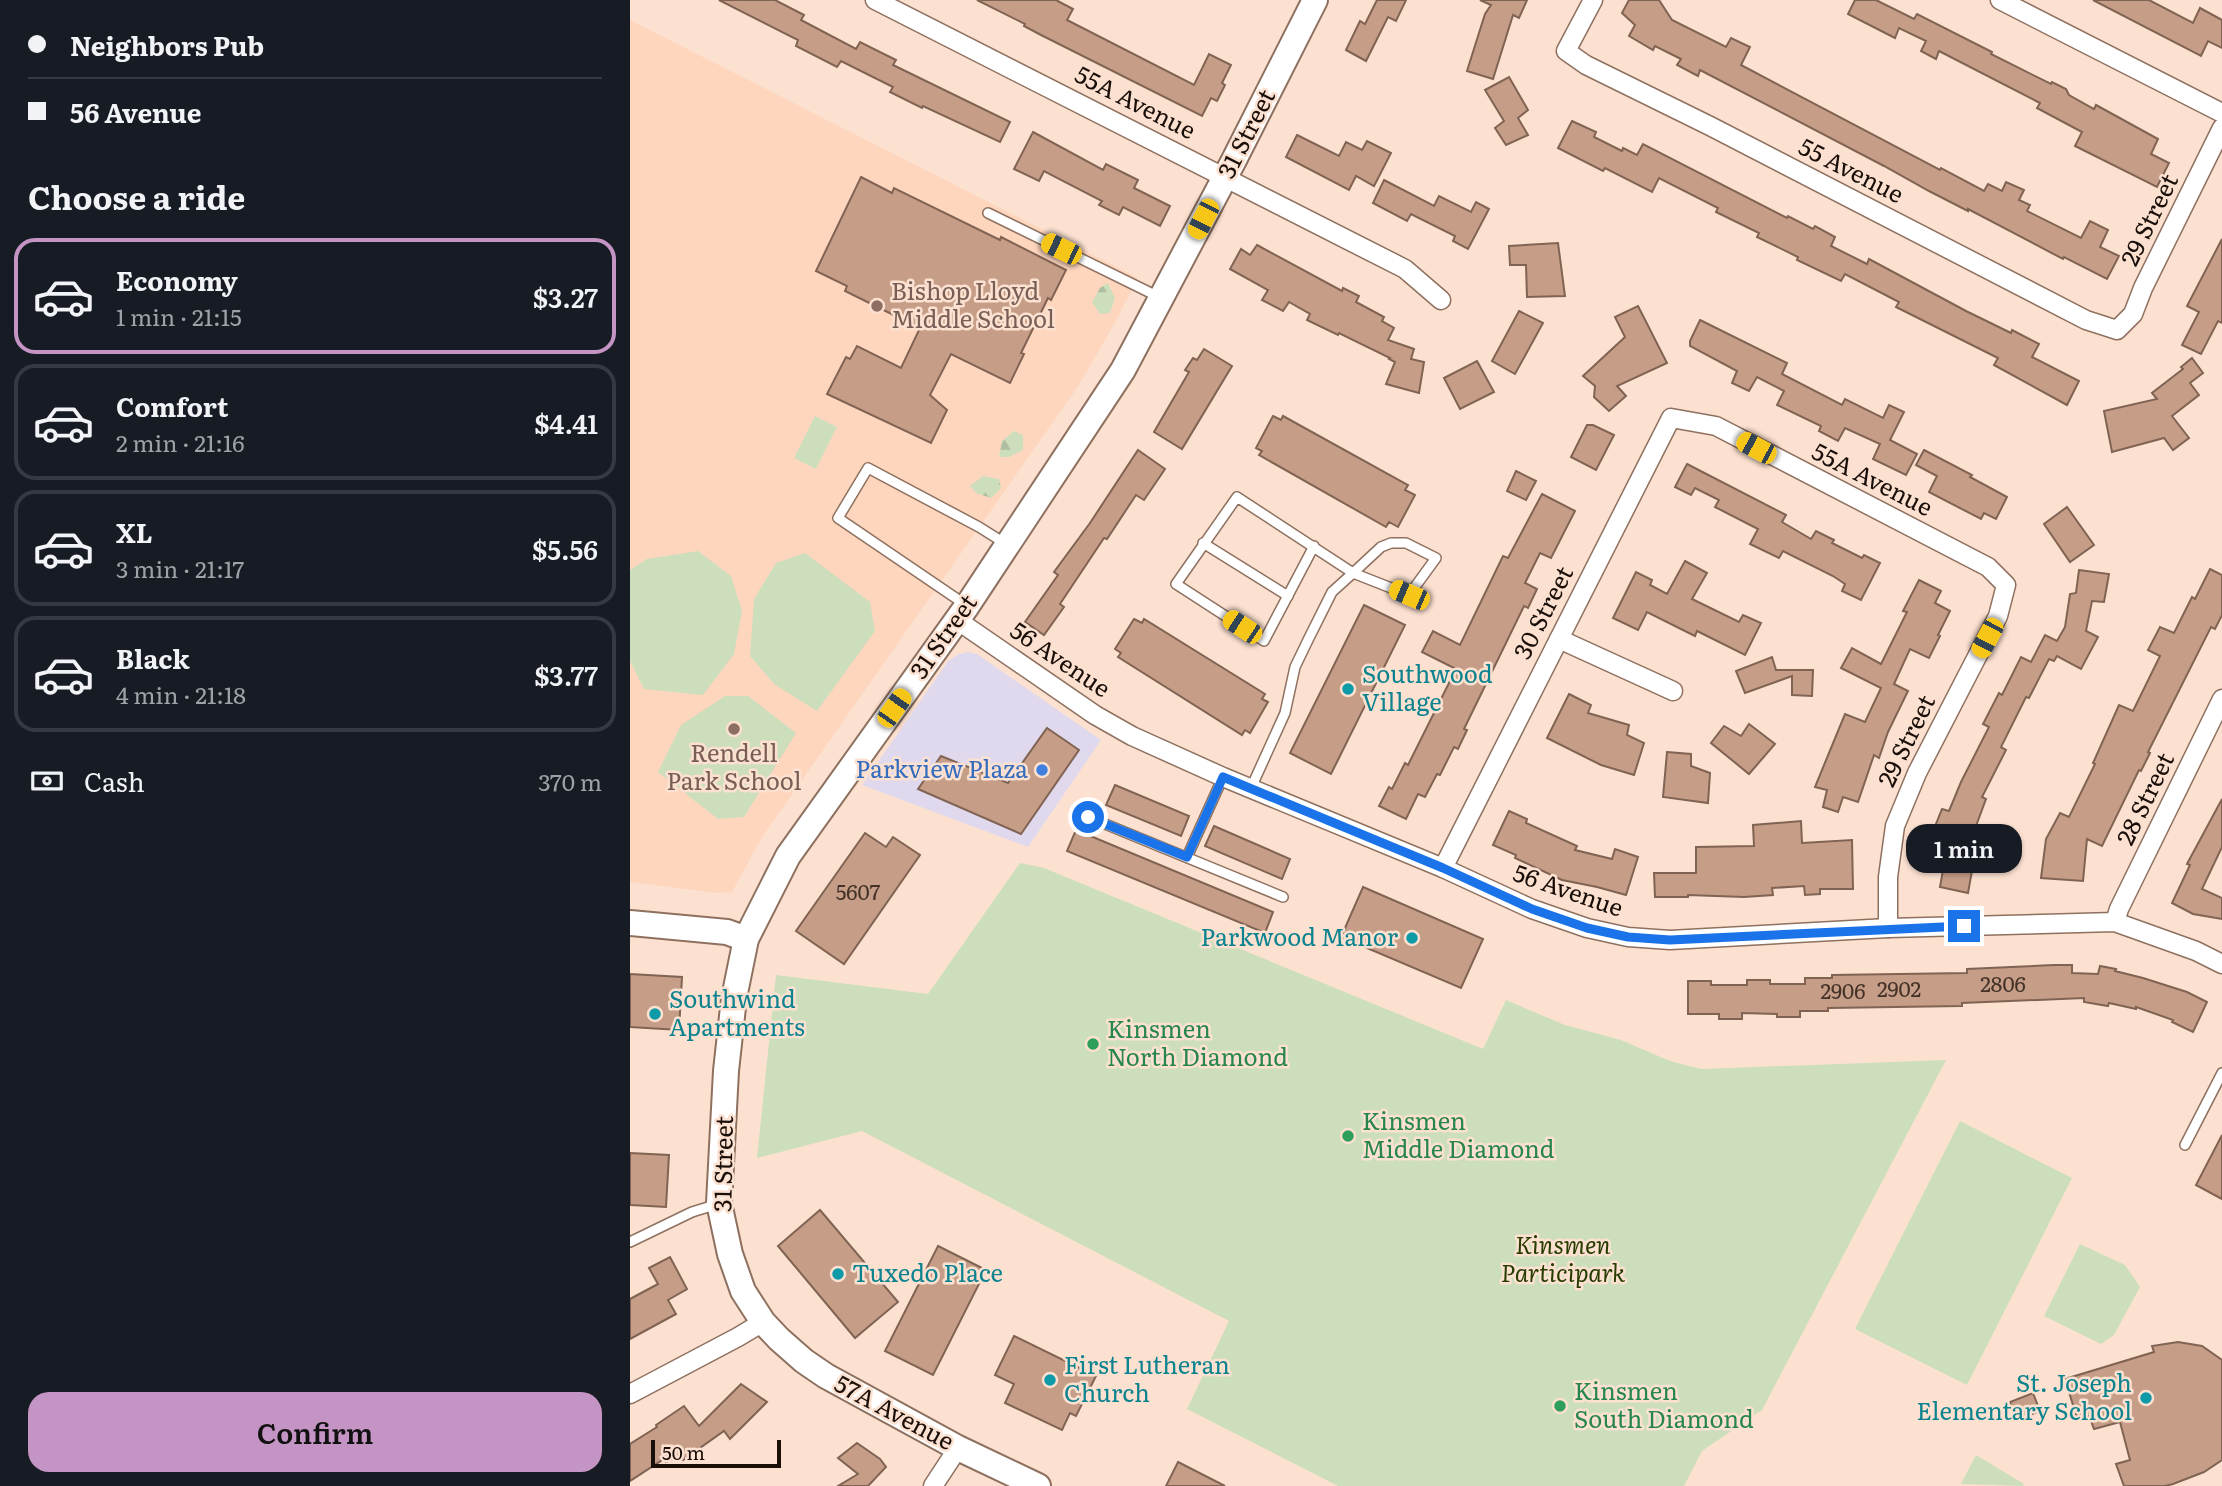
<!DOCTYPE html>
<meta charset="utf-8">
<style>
body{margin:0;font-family:Literata,serif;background:#242831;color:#f1f3f6;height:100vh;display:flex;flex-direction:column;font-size:26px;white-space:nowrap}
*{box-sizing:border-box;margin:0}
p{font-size:23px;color:#9ea1a6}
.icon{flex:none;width:38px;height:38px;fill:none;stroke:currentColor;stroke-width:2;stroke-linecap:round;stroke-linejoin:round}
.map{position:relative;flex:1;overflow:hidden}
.drawer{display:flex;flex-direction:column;background:#171b24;width:630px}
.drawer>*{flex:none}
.guide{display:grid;align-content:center;height:154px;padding:0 28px;background:#171b24}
.scale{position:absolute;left:21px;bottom:18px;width:130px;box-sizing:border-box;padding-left:7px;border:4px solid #190e08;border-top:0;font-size:19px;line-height:24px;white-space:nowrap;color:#190e08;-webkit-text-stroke:5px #fce1d1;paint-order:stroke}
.end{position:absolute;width:32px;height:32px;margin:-16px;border:9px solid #1a73e8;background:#fff;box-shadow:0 0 0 4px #fff}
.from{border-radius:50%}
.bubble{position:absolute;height:49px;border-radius:21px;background:#171b24;box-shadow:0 2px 5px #0004;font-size:23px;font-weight:600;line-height:49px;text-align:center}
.car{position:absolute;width:21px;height:42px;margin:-21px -10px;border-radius:9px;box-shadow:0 0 5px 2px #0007;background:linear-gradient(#f5c518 24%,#345 0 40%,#f5c518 0 76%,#345 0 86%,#f5c518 0)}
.guide b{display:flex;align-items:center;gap:24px;height:66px;font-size:26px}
.guide b+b{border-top:2px solid #363941}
.guide i{width:18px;height:18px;background:#f1f3f6}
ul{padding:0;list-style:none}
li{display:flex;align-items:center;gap:21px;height:116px;margin:0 14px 10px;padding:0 14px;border:4px solid #363941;border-radius:21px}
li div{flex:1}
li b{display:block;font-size:26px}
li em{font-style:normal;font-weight:600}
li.active{border-color:#c495c4}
li>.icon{width:63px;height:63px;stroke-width:1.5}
h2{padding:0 28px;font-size:32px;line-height:84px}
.pay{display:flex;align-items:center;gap:18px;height:77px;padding:0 28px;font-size:26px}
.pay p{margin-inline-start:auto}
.cta{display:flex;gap:14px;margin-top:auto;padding:14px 28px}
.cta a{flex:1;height:80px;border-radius:21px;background:#c495c4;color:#111;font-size:28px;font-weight:600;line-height:80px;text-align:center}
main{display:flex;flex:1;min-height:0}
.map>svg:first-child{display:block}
</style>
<main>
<section class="drawer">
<div class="guide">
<b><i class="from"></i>Neighbors Pub</b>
<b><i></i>56 Avenue</b>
</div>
<h2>Choose a ride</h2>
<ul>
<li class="active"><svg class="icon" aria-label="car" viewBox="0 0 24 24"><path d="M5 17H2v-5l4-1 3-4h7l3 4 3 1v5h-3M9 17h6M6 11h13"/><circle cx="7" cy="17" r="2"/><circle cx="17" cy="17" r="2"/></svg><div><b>Economy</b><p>1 min · 21:15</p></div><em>$3.27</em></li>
<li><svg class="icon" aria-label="car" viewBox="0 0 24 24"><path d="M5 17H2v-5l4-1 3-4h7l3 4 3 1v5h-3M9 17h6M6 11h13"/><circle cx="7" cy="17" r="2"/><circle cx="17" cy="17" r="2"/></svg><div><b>Comfort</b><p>2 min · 21:16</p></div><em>$4.41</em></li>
<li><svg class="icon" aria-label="car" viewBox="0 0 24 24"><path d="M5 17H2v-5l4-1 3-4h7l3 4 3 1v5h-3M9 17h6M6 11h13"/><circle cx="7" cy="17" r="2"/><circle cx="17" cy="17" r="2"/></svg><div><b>XL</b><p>3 min · 21:17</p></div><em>$5.56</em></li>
<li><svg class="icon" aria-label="car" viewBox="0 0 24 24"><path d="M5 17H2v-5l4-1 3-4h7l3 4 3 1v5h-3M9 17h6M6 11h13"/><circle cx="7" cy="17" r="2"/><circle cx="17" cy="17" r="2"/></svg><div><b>Black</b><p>4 min · 21:18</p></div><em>$3.77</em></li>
</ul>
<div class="pay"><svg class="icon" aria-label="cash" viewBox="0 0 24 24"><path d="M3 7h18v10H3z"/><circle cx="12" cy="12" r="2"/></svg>Cash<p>370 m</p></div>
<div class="cta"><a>Confirm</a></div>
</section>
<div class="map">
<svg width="1592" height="1486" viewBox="0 0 1592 1486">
<defs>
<pattern id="forest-firs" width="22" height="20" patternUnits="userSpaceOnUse" patternTransform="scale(1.75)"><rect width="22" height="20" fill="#cddebd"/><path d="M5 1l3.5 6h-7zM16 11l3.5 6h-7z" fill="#afbda1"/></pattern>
</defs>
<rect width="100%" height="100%" fill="#fce1d1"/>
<!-- commercial -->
<polygon fill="#e0d9ee" points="338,652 347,654 471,740 398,847 232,785 318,661 329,654"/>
<!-- built -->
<polygon fill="#fed5bd" points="0,20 508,278 483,326 449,385 132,837 102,892 87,893 0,882"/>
<!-- forest -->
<g fill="url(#forest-firs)">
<polygon points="478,283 485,298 480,313 470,314 462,302 470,288"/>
<polygon points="384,431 393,435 393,450 379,457 369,457 372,441"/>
<polygon points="353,476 369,479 371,488 361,498 346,493 340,486"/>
</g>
<!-- park -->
<g fill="#cddebd">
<polygon points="185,416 207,427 186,469 164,458"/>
<polygon points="68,551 101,576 112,611 104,654 73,695 14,689 0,661 0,570 17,559"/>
<polygon points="175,553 240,602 245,631 187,711 144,684 120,656 124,599 146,563"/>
<polygon points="95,696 118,696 166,733 114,817 88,819 28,772 51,725"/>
<polygon points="390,863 414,868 853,1049 876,1000 935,1025 991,1040 1040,1061 1071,1069 1316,1060 1132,1410 1072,1451 1054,1486 708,1486 557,1409 599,1321 232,1131 127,1158 146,975 298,994"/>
<polygon points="1330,1121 1442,1178 1337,1385 1225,1329"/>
<polygon points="1450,1244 1495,1265 1510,1287 1484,1335 1471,1344 1414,1316"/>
<polygon points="1346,1455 1394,1484 1393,1486 1331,1484"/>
</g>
<!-- building -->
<g fill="#c69e88" stroke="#816353" stroke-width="2">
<polygon points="89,0 145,0 174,15 171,20 226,49 230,42 266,60 263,65 380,122 370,142 293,106 292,108 260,92 263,87 211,61 207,67 166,46 168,40"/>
<polygon points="347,0 426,0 443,9 437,20 564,85 579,54 601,65 592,83 595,85 587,101 581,98 572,116 411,35 394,26 395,24"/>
<polygon points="747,0 776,0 766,21 758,17 736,61 716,50 730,21 735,24"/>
<polygon points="850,0 897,0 889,18 883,15 863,79 837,71 855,14 861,5"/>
<polygon points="999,0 1029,0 1042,20 1096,47 1101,38 1120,47 1111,65 1310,170 1311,168 1354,191 1358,184 1372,191 1376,182 1394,190 1389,200 1400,205 1397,211 1451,238 1460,221 1478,230 1470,247 1489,256 1477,279 1434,257 1433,259 1338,209 1338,211 1299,191 1254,166 1070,70 1068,76 1047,65 1051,59 1025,46 1023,50 999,36 1005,25 992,13"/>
<polygon points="1225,0 1246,0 1284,19 1287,14 1362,52 1361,54 1421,84 1422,82 1436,89 1439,95 1464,109 1466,105 1528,139 1521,154 1539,163 1527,187 1445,146 1452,132 1407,108 1410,103 1309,51 1306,59 1291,51 1296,41 1269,28 1265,38 1218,14"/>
<polygon points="1463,0 1519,0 1563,23 1570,8 1592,20 1592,48 1578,41 1571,56"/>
<polygon points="879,77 898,110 888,118 898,135 876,145 865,128 874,121 855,90"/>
<polygon points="942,121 966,132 964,137 992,151 993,148 1007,155 1013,144 1157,218 1158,216 1183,229 1185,226 1205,237 1201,246 1237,264 1239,259 1336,311 1381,333 1382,330 1409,344 1402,357 1449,381 1437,405 1364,365 1368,358 1266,307 1269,302 1215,274 1211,281 1167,260 1168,257 1127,237 1129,233 1086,212 1088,208 1029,178 1022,192 975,168 973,171 928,148"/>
<polygon points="403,132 473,170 476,164 508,180 504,188 540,206 530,226 493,207 489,215 469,205 472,201 414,171 409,181 384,169"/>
<polygon points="667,135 709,156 716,142 732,150 737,141 761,153 744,186 726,176 719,190 656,157"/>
<polygon points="231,177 262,193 264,188 370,240 371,237 436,270 421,300 418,298 391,353 394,354 380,383 321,354 300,395 317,410 301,443 197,394 216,357 220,359 227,346 271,368 290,328 215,291 217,286 186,271"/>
<polygon points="754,180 804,206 809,196 841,212 846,202 859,209 838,249 823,241 825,236 781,214 777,221 743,203"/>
<polygon points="1592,239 1592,323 1588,321 1571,354 1552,345 1569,312 1557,306"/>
<polygon points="928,243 935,296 897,297 896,265 880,265 879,246"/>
<polygon points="627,245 712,291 713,288 729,296 726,302 754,317 752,321 764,328 758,340 784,349 781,359 794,362 789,393 756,384 765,362 759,359 760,358 709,333 708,335 677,320 680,314 659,302 653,311 632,300 638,290 600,269 611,249 620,255"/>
<polygon points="1008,306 1037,363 987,386 996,396 979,411 964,397 965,386 953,376 995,337 985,317"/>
<polygon points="889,311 913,323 885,374 862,361"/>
<polygon points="1070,320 1157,363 1152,374 1212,405 1215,399 1253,418 1259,405 1274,412 1260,440 1287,454 1276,475 1243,459 1250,444 1215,428 1208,441 1189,431 1191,426 1147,405 1154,391 1127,377 1119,391 1102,383 1107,371 1060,346 1060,341"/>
<polygon points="574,349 602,366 552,449 524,432 559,372 555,370 563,358 567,360"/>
<polygon points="1562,358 1573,373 1560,383 1569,395 1542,416 1559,438 1543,450 1534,438 1482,452 1474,411 1527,399 1522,393 1553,369 1551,367"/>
<polygon points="847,361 864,392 830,409 814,378"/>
<polygon points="643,416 651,420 653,416 778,485 775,490 785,495 768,527 759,522 756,527 629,455 632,451 626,448"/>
<polygon points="957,425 963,425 984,435 966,470 941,457"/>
<polygon points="508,450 535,469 514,500 506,495 477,539 474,538 430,604 434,607 414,635 395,622 428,575 424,572 460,523"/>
<polygon points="1294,450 1342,475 1340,477 1377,497 1366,519 1354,513 1351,519 1299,492 1307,476 1286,465"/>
<polygon points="1057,464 1156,515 1152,522 1181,539 1186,531 1204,540 1202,543 1232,558 1234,555 1250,563 1231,600 1212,591 1215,584 1203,576 1153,551 1149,558 1120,544 1128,529 1085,507 1089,500 1065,488 1061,495 1045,487"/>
<polygon points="886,471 906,481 896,500 877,491"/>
<polygon points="912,494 945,511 921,558 910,553 895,583 907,589 898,608 894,606 834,729 837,730 828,749 824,747 810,775 807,774 795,797 788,794 776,819 749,806 759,787 762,789 775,763 778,765 826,669 792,652 803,631 830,645 873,556 878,558"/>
<polygon points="1437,507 1464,545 1440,562 1414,524"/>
<polygon points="1055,561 1077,573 1062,599 1109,622 1113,615 1131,623 1115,655 1067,631 1065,636 1017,612 1008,630 983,618 1006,572 1022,580 1020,585 1037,594"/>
<polygon points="1580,569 1592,575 1592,615 1585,629 1581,627 1518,752 1520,753 1511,771 1509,770 1472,846 1457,839 1453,881 1411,878 1416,839 1430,813 1439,817 1465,764 1463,763 1489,705 1503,711 1530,656 1518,650 1530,627 1544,633 1562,597 1565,599"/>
<polygon points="1449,570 1479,574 1474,602 1462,601 1456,631 1468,637 1451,669 1427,656 1424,661 1419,659 1399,698 1396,697 1371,747 1376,750 1352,797 1356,799 1336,853 1345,854 1338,893 1310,887 1313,870 1303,868 1310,831 1304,829 1312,809 1319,811 1331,782 1359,727 1353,724 1369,693 1372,695 1391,657 1401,662 1415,635 1427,641 1435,627 1440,594 1446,593"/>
<polygon points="1289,580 1311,591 1305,603 1320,611 1308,635 1310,636 1299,658 1280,649 1264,684 1278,691 1258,732 1249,758 1244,755 1228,802 1213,797 1208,812 1193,807 1197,790 1185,787 1215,714 1235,722 1251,688 1211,668 1222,648 1251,664 1277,612 1273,611"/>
<polygon points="734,605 775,625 701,774 660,753"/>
<polygon points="504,619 512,623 514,619 635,694 632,699 638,702 620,733 615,730 612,735 488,657 491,653 485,649"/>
<polygon points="1142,657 1146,670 1183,670 1182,696 1162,695 1162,676 1115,693 1106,671"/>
<polygon points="939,694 961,705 958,713 999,725 997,735 1014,743 1004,775 971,765 917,738"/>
<polygon points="1119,724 1145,744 1119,774 1081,743 1094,726 1111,736"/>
<polygon points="417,728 449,750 391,834 288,789 311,756 378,783"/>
<polygon points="1037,752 1061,754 1061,766 1080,773 1078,803 1033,797"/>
<polygon points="485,785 559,816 551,836 476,805"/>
<polygon points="1592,799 1592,847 1572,889 1592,898 1592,919 1563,914 1542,903 1560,865 1557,864"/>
<polygon points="879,811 897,819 896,823 947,846 945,850 982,859 985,849 1008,857 996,895 967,887 932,880 885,858 886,855 863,845"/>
<polygon points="1171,821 1172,843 1222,840 1223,889 1190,889 1190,894 1175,895 1174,886 1142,888 1143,895 1114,897 1058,895 1058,897 1025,897 1024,873 1066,873 1066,847 1124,846 1123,825"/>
<polygon points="584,826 660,859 652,879 575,846"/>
<polygon points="446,830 643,912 635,933 437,851"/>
<polygon points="235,833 256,847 263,837 290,855 214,964 166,931"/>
<polygon points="733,887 853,939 831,988 711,937"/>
<polygon points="1424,965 1442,965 1442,973 1468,974 1470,966 1486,969 1485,971 1513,978 1557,992 1577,1002 1563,1032 1542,1022 1543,1020 1506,1007 1506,1009 1479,1003 1478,1006 1454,1002 1454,998 1332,1003 1332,1006 1198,1008 1198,1011 1170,1011 1170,1017 1147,1017 1147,1014 1112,1013 1112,1019 1089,1019 1089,1014 1058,1014 1058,981 1081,981 1081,985 1117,985 1117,980 1140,980 1140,984 1175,984 1175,978 1202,978 1202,975 1337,973 1337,969"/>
<polygon points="0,974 52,977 49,1030 0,1027"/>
<polygon points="1592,1135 1592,1199 1566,1185"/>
<polygon points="0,1153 39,1155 36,1207 0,1205"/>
<polygon points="190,1210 268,1302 225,1338 148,1246"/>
<polygon points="308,1246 356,1270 303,1375 255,1351"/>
<polygon points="40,1257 57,1289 38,1300 46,1314 0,1339 0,1299 28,1284 19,1268"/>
<polygon points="384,1336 466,1376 446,1416 440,1413 432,1430 375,1403 384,1384 365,1375"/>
<polygon points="1548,1342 1572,1346 1592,1360 1592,1460 1574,1472 1543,1484 1535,1486 1494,1486 1486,1464 1500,1460 1490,1422 1464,1429 1459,1416 1447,1418 1435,1379 1524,1352 1522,1346"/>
<polygon points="111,1384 137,1402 100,1439 94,1431 53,1460 47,1457 36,1462 34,1459 0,1481 0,1444 27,1427 26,1425 54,1406 69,1426"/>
<polygon points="1403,1393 1410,1411 1388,1420 1380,1402"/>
<polygon points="227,1443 250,1459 256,1467 238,1486 208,1486 228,1474 208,1458"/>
<polygon points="548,1462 595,1486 536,1486"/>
</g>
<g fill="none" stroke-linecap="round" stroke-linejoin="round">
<!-- lane casing -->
<g stroke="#8e705f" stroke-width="12">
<g id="lane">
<polyline points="358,213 529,297"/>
<polyline points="573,543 658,596"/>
<polygon points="761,543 776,543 806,558 779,595 723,573 751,547"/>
<polyline points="336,605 208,518 238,468 349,527 376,544"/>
<polyline points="621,788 655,713 665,667 678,640 702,592 723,573 607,497 546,584 634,641 684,546"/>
<polyline points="458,817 653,897"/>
<polyline points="557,857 593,777"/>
<polyline points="1555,1145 1592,1073"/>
<polyline points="0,1242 62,1212 88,1204"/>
</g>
</g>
<!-- street casing -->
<g stroke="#8e705f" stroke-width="21">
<g id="street">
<polyline points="245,0 775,269 811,300"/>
<polyline points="963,0 936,51 956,65 1080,126 1456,320 1487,330 1503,314 1513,288 1592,128"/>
<polyline points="1370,0 1592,113"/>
<polyline points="327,620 465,715 502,736 593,777 813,868 902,909 957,928 998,937 1040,940 1258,928 1485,922 1566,951 1592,964"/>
<polyline points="929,639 1043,691"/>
<polyline points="813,868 1041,418 1086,426 1358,567 1376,585 1368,616 1287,773 1265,826 1258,877 1258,928"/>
<polyline points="1485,922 1489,909 1592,699"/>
<polyline points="0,1394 108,1337 133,1322"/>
<polyline points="303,1486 328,1448"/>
</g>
</g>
<!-- secondary casing -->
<g stroke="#8e705f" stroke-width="28">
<g id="secondary">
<polyline points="0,923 97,932 116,939"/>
<polyline points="408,1486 328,1448 196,1376 174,1361 149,1339 133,1322 113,1291 100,1254 89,1203 96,1071 104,998 116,939 158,856 337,606 493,370 604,160 685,0"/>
</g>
</g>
<!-- lane -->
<use href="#lane" stroke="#fff" stroke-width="9"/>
<!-- street -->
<use href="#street" stroke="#fff" stroke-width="18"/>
<!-- secondary -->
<use href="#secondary" stroke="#fff" stroke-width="24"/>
</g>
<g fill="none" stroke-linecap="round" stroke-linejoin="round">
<!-- route -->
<polyline stroke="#1a73e8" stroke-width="9" points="458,817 557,857 593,777 813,868 902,909 957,928 998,937 1040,940 1334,926"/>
</g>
<!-- markers -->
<g fill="#8d6e63" stroke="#fce1d1" stroke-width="2.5">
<circle cx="247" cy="306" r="7"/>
<circle cx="104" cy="729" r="7"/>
</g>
<g fill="#0f9aa8" stroke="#fce1d1" stroke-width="2.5">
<circle cx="718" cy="689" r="7"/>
<circle cx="782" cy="938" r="7"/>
<circle cx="25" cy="1014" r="7"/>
<circle cx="208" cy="1274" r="7"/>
<circle cx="420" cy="1380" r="7"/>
<circle cx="1516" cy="1398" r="7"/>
</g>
<circle fill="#3f7fe0" stroke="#fce1d1" stroke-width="2.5" cx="412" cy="770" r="7"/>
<g fill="#2e9e5b" stroke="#fce1d1" stroke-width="2.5">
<circle cx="463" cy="1044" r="7"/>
<circle cx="718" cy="1136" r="7"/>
<circle cx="930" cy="1406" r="7"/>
</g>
<g text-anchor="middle" stroke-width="5" stroke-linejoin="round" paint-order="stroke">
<!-- number labels -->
<g font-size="21" fill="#443228">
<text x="228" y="900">5607</text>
<text x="1373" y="992">2806</text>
<text x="1269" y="997">2902</text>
<text x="1213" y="999">2906</text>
</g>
<!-- street labels -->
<g font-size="24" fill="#190e08" stroke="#fce1d1">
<text transform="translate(505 103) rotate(27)" y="8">55A Avenue</text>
<text transform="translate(617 134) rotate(-63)" y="8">31 Street</text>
<text transform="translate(1221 171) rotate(27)" y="8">55 Avenue</text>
<text transform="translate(1520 220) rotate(-64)" y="8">29 Street</text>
<text transform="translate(1242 480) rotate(27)" y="8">55A Avenue</text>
<text transform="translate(914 613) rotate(-63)" y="8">30 Street</text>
<text transform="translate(314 637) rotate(-55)" y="8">31 Street</text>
<text transform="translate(430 660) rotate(34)" y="8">56 Avenue</text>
<text transform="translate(1277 741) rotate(-64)" y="8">29 Street</text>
<text transform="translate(1516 799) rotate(-64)" y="8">28 Street</text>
<text transform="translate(938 891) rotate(19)" y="8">56 Avenue</text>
<text transform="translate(94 1164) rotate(-89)" y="8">31 Street</text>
<text transform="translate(264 1413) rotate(28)" y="8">57A Avenue</text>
</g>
<!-- education labels -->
<g font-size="24" fill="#785e54" stroke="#fce1d1" text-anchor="start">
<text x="261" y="300">Bishop Lloyd<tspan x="261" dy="28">Middle School</tspan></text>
<text x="104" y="762" text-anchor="middle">Rendell<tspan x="104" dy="28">Park School</tspan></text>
</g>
<!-- culture labels -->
<g font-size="24" fill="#0d838f" stroke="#fce1d1" text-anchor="start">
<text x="732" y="683">Southwood<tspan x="732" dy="28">Village</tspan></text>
<text x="768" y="946" text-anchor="end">Parkwood Manor</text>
<text x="39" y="1008">Southwind<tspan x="39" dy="28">Apartments</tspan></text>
<text x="222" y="1282">Tuxedo Place</text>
<text x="434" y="1374">First Lutheran<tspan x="434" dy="28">Church</tspan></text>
<text x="1502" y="1392" text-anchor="end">St. Joseph<tspan x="1502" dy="28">Elementary School</tspan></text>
</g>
<!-- shop labels -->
<g font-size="24" fill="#366cbe" stroke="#fce1d1" text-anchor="end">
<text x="398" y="778">Parkview Plaza</text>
</g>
<!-- leisure labels -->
<g font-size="24" fill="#27864d" stroke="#fce1d1" text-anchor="start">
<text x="477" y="1038">Kinsmen<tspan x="477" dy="28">North Diamond</tspan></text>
<text x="732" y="1130">Kinsmen<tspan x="732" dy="28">Middle Diamond</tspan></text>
<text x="944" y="1400">Kinsmen<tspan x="944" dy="28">South Diamond</tspan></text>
</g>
<!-- park labels -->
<g font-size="24" font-style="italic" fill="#263c00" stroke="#fce1d1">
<text x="933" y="1254">Kinsmen<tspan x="933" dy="28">Participark</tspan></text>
</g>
</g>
</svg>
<div class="scale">50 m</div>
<i class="end from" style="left:458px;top:817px"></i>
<i class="end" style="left:1334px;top:926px"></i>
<div class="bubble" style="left:1276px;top:824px;width:116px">1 min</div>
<i class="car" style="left:573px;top:219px;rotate:207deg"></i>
<i class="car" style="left:431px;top:249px;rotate:296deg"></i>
<i class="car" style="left:1126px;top:448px;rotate:298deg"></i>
<i class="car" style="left:779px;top:595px;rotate:293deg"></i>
<i class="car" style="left:612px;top:627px;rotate:303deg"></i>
<i class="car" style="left:1357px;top:638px;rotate:208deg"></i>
<i class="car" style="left:264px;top:708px;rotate:35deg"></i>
</div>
</main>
